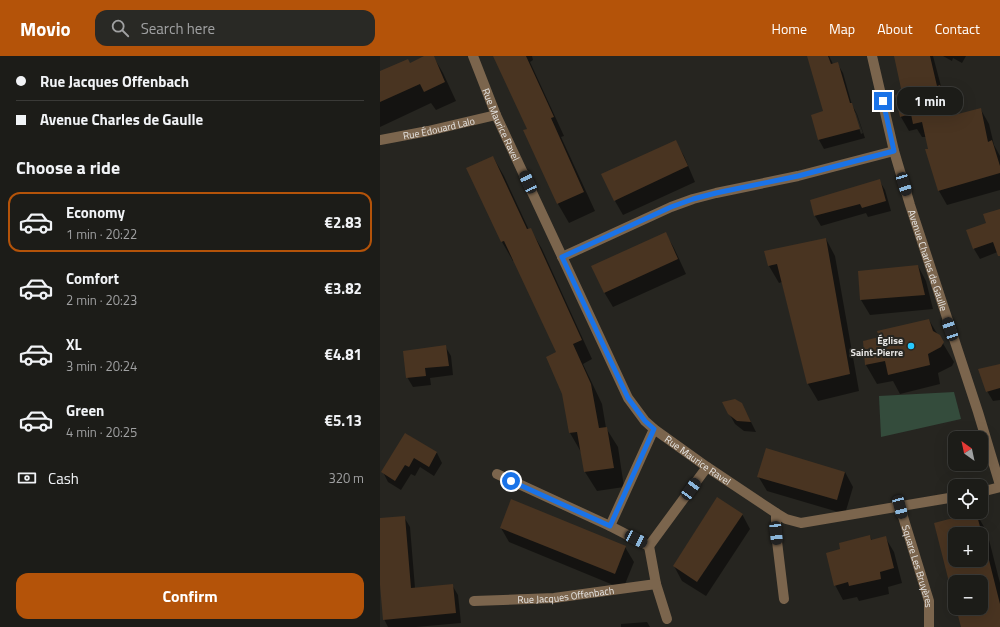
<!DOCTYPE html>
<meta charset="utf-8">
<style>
body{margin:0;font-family:"Titillium Web",sans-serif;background:#292925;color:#f1f3f6;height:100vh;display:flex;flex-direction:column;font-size:15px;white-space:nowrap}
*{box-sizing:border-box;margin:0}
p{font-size:13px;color:#a0a1a2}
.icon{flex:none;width:22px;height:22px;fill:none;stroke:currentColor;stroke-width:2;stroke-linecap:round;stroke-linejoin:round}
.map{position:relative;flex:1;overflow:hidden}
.drawer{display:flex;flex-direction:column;background:#1c1c18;width:380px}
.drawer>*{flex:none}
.banner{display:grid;align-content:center;height:88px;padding:0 16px;background:#1c1c18}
.needle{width:26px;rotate:327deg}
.tools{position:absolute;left:568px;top:375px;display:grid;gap:8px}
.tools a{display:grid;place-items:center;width:40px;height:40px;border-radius:8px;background:#1c1c18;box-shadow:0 4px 16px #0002,0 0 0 1px #3a3a37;font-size:20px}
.end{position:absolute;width:18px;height:18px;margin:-9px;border:5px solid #1a73e8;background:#fff;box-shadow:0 0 0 2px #fff}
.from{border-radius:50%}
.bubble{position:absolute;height:28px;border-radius:12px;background:#1c1c18;box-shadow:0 4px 16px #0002,0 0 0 1px #3a3a37;font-size:13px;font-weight:700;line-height:28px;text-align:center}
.car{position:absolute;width:12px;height:24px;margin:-12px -6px;border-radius:5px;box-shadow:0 0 3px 1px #0007;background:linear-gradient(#222 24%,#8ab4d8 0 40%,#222 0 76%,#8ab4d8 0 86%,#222 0)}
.banner b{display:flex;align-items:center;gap:14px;height:38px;font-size:15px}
.banner b+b{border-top:1px solid #3a3a37}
.banner i{width:10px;height:10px;background:#f1f3f6}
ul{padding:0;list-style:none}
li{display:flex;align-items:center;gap:12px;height:60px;margin:0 8px 6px;padding:0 8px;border:2px solid transparent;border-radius:12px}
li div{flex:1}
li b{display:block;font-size:15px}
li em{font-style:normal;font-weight:700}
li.current{border-color:#b45309}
li>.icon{width:36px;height:36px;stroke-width:1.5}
h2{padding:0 16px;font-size:18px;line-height:48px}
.pay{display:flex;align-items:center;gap:10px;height:44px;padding:0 16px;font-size:15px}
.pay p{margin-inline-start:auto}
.primary-button{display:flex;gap:8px;margin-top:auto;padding:8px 16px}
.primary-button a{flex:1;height:46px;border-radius:12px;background:#b45309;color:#fff;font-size:16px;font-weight:700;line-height:46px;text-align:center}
header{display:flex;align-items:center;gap:24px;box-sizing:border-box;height:56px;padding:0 20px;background:#b45309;color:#fff}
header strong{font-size:19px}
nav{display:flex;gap:22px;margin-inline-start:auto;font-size:14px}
.search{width:280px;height:36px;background:#292925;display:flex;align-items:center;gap:10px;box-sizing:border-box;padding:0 14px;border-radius:12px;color:#a0a1a2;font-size:15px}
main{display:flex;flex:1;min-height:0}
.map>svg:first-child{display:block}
</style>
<header>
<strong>Movio</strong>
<div class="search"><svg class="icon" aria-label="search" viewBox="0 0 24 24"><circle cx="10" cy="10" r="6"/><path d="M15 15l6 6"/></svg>Search here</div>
<nav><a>Home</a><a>Map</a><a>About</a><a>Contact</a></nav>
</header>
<main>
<section class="drawer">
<div class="banner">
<b><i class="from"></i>Rue Jacques Offenbach</b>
<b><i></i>Avenue Charles de Gaulle</b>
</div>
<h2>Choose a ride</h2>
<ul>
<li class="current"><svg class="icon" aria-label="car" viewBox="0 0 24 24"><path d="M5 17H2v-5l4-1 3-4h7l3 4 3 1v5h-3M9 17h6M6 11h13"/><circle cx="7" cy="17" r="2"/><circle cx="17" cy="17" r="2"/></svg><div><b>Economy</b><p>1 min · 20:22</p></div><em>€2.83</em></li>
<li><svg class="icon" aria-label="car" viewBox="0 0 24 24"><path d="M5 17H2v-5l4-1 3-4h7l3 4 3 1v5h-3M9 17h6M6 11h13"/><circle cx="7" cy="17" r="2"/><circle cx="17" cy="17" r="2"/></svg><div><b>Comfort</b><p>2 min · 20:23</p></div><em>€3.82</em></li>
<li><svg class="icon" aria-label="car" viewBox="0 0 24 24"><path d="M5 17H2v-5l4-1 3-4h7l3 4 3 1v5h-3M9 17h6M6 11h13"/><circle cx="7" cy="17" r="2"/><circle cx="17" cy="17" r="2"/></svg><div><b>XL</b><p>3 min · 20:24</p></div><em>€4.81</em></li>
<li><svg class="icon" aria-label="car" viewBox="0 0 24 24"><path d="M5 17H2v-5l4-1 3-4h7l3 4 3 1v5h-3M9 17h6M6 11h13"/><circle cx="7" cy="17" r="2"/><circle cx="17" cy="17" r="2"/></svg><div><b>Green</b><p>4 min · 20:25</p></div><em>€5.13</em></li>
</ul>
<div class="pay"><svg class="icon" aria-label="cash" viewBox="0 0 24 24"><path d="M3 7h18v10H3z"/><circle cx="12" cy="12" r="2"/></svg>Cash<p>320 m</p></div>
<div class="primary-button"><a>Confirm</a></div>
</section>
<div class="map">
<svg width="620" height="571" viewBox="0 0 620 571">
<rect width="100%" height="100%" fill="#262520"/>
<!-- green -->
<polygon fill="#344c3c" points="574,336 581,363 501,381 499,340"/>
<!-- shadow -->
<g fill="#0007" fill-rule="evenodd">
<polygon points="46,0 53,0 63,17 76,45 56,54 51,47 0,71 0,16 29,8"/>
<polygon points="114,0 152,0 153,4 150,6 184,80 181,81 215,155 189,167 178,148 145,75 148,74"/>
<path d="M428,0h21l4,8 4,-1 6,10 9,32 5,9 8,24 -41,11 -5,-9 6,-28zM473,54l3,3 7,20 -2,1z"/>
<polygon points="515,0 553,0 562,34 567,33 576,48 578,59 601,54 609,68 614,89 620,100 620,134 567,149 559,135 546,81 542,81 537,73 529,75 521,61 524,38"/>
<polygon points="563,0 586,0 582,7 573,2 572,5"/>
<polygon points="295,85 304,100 315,126 243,159 235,145"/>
<polygon points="113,101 124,120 149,174 151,174 162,193 212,303 203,308 222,348 226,372 238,391 244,431 217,435 205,416 201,396 190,377 177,297 134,204 133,205 122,186 88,112"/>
<polygon points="499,124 505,134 511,155 488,161 486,157 441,170 435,160 431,145"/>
<polygon points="620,158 620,195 600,203 594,193 588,174 608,168"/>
<polygon points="285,177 294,192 306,218 233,251 224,236"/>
<polygon points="446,183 455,200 479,335 438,345 428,328 402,226 399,227 389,210"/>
<polygon points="538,210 546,225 553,253 490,259 481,244 479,216"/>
<polygon points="549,264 574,306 572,310 558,317 560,328 520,338 513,325 497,328 486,309 484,285 500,282"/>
<polygon points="65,290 71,300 73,319 50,322 51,329 33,331 27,321"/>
<polygon points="620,309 620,344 613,345 607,335"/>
<polygon points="361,348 367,358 376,376 364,375 355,368 349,357"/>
<polygon points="26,378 57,397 62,407 54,420 40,411 35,420 31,418 21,434 8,426 3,416"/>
<polygon points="465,416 473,431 465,458 387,435 378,420"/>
<path d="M596,457l11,19 13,51v44h-38l-5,-19h24v-26h-26v17l-19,-75zM575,478h26v26h-26z"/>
<polygon points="362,458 370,473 326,540 302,525 294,510"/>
<polygon points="24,461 30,471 35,532 72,529 78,539 81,567 36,571 8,571 4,563 0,517 0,463"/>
<polygon points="121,472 245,491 254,506 243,533 129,486"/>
<polygon points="490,480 492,485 505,481 514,496 522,527 508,531 509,538 479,545 477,541 463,544 455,529 462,494"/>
<polygon points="267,566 270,571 241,571 241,568"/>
</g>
<!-- building -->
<g fill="#493421">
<polygon points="44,0 54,0 65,26 44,36 40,28 0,46 0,15 28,3 30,7"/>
<polygon points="113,0 146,0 174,61 171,62 204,136 177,148 143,74 147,73"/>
<polygon points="427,0 448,0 451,8 458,6 470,47 472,47 480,73 438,84 431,59 443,55"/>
<polygon points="514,0 550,0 557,30 560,29 562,33 568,32 574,59 601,52 608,86 612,84 620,110 620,117 558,135 545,93 548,93 542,66 533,68 531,58 520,61 515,39 522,37"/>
<polygon points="296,84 308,110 234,145 221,118"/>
<polygon points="113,100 147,173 151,172 202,284 193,288 211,328 219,372 227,371 234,412 204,416 197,376 189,377 182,338 166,301 176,296 124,185 121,186 86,112"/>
<polygon points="500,123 506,145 482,152 480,148 434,160 430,144"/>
<polygon points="620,153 620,200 618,200 613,186 593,193 586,174 606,167 603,158"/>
<polygon points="286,176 298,203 224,237 211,210"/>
<polygon points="446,182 470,318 427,328 397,208 388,210 384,195"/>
<polygon points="538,209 545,239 480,244 478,215"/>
<polygon points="549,263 553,275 560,279 564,286 561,291 548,298 550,309 508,319 505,305 485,309 483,285 499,281 497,275"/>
<polygon points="66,289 69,310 45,312 46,320 26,322 23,295"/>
<polygon points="620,308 620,332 606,336 598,313"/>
<polygon points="355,343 362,347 371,366 357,365 348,358 342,346"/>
<polygon points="25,377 57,396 49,411 34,402 29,411 25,409 15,425 1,416"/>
<polygon points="386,392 465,416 457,444 377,421"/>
<polygon points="337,441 363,458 317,526 293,510"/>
<polygon points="131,443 246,490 235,518 120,472"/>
<polygon points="596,456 602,478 575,478 575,504 601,504 601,492 606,492 620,548 620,571 581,571 576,552 601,552 601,526 575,526 575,529 570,530 554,467"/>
<polygon points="25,460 31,532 73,528 76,557 3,564 0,529 0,462"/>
<polygon points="490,479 491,484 506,480 514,512 500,516 501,523 469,530 468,526 454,530 446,497 460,493 459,487"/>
</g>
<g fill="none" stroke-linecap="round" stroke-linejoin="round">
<!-- minor -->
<g stroke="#7b654d" stroke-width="10">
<path id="s1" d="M93,0l23,59 132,283 17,23 9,8 53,38 69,46 10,6 15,4 154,-26"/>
<path id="s2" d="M492,0l22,95 16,54 68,207 22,73"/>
<path id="s3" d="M0,84l48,-9 68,-16"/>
<polyline points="182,201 291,151 313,143 336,137 418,120 514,95"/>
<polyline points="117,418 230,470 269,490 327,411"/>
<polyline points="601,436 620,431"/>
<path id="s4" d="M520,451l29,94v26"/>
<polyline points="396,457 396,477 404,543"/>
<polyline points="230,470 274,373"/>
<polyline points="269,490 276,528 287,563"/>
<path id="s5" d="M94,545l80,-3 102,-14"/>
</g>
</g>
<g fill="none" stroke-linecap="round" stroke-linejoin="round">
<!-- route -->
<polyline stroke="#1a73e8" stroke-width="5" points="131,425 230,470 274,373 265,365 248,342 182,201 291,151 313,143 336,137 418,120 514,95 503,45"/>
</g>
<!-- markers -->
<circle fill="#26c9fe" stroke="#262520" stroke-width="1.5" cx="531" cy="290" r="4"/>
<g text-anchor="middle" stroke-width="4" stroke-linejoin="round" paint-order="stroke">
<!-- street labels -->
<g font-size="10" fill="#e7e6e4" stroke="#262520">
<text dy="4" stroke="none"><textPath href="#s1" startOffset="74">Rue Maurice Ravel</textPath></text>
<text dy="4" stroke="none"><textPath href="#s3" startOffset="60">Rue Édouard Lalo</textPath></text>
<text dy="4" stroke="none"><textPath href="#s2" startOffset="212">Avenue Charles de Gaulle</textPath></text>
<text dy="4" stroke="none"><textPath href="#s1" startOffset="470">Rue Maurice Ravel</textPath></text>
<text dy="4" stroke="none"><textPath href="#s4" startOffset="62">Square Les Bruyères</textPath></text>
<text dy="4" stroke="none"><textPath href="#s5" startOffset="92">Rue Jacques Offenbach</textPath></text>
</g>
<!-- poi labels -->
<g font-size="10" font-weight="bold" fill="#e7e6e4" stroke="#262520" text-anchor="end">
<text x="523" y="288">Église<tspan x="523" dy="12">Saint-Pierre</tspan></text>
</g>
</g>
</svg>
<div class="tools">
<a><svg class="needle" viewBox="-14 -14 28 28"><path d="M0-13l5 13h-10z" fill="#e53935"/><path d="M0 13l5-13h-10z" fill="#a0a1a2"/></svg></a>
<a><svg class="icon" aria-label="locate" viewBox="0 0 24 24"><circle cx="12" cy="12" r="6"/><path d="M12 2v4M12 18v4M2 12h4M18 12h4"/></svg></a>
<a>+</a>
<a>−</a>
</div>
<i class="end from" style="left:131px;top:425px"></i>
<i class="end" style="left:503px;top:45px"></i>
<div class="bubble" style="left:517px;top:31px;width:66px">1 min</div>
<i class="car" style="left:148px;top:126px;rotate:335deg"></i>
<i class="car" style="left:524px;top:128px;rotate:163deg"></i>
<i class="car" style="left:570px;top:273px;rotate:341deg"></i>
<i class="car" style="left:311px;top:433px;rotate:36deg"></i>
<i class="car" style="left:520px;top:451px;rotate:165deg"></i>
<i class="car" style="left:396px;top:477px;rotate:174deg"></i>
<i class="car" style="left:256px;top:483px;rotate:117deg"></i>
</div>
</main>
